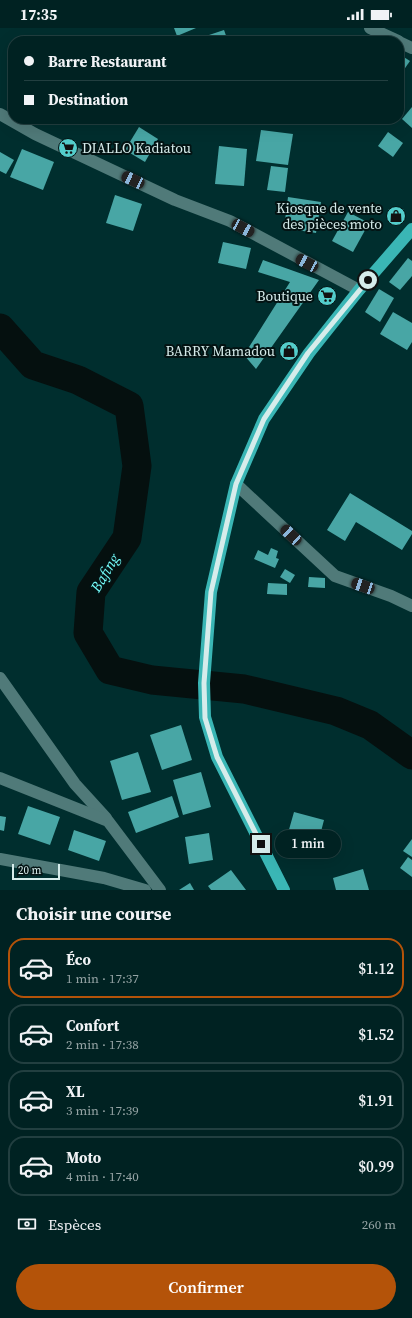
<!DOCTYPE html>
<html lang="fr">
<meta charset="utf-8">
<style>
body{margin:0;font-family:"Source Serif 4",serif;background:#0e2f2f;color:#f1f3f6;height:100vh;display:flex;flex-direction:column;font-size:15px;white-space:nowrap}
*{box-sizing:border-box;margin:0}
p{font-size:13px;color:#95a4a5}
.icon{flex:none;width:22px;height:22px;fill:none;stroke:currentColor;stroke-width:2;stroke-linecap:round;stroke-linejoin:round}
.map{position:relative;height:862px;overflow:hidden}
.details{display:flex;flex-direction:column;background:#022;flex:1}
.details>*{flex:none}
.guide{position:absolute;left:8px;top:8px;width:396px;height:88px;border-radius:16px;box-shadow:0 4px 16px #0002,0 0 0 1px #223f40;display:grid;align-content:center;height:88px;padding:0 16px;background:#022}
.scale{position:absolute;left:12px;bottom:10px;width:48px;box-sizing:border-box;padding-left:4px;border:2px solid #d6eceb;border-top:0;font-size:11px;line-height:14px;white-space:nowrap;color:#d6eceb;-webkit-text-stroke:3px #031313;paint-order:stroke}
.end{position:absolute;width:18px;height:18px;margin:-9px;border:5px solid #d6eceb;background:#111;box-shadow:0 0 0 2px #111}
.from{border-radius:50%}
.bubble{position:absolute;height:28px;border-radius:14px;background:#022;box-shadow:0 4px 16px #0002,0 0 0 1px #223f40;font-size:13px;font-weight:600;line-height:28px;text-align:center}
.car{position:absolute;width:12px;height:24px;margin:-12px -6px;border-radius:5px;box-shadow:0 0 3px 1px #0007;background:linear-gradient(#222 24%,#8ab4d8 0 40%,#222 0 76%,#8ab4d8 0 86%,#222 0)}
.guide b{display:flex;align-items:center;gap:14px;height:38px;font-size:15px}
.guide b+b{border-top:1px solid #223f40}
.guide i{width:10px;height:10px;background:#f1f3f6}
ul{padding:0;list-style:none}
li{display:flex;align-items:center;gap:12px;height:60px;margin:0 8px 6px;padding:0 8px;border:2px solid #223f40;border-radius:16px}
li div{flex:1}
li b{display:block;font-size:15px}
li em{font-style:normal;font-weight:600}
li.selected{border-color:#b45309}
li>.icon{width:36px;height:36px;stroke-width:1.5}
h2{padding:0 16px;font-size:18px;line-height:48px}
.pay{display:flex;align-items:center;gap:10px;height:44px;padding:0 16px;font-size:15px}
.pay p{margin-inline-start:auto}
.primary-button{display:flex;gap:8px;margin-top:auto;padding:8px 16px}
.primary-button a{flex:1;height:46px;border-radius:24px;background:#b45309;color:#fff;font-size:16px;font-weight:600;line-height:46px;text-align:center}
.status{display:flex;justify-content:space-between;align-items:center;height:28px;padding:0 20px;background:#022;direction:ltr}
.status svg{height:11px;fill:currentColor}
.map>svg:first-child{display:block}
</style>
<div class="status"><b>17:35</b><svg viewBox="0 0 49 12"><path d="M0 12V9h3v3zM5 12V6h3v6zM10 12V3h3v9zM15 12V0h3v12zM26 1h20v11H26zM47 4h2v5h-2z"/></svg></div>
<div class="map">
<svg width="412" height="862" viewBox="0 0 412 862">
<rect width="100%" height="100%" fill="#002e2e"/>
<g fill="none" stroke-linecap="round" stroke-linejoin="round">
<!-- river -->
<polyline stroke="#05100f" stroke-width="29" points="0,300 33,337 78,352 129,378 137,438 127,510 91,564 88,605 110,642 152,652 244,661 336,683 370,697 412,727"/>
</g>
<!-- building -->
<g fill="#48a6a5">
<polygon points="174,0 196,0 177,8"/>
<polygon points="224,2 228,13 191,13"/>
<polygon points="399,26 410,33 403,43 399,40"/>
<polygon points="412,79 412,100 402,91"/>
<polygon points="139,99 158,111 145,134 125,122"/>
<polygon points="261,102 293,106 288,137 256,133"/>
<polygon points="388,104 403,115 393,129 378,118"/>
<polygon points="219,118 247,121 244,158 215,156"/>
<polygon points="22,121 54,134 43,162 10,149"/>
<polygon points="0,124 14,132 6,146 0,143"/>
<polygon points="271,138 288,140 285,164 267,162"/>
<polygon points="115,167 142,176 133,203 106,195"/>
<polygon points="288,169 321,174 316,205 284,200"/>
<polygon points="348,184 369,195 353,224 332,213"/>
<polygon points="223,214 251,220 246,241 218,235"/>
<polygon points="408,230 412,233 412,248 400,262 389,254"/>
<polygon points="263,232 319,252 256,341 244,327 290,254 258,244"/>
<polygon points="379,261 394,270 380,294 365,284"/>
<polygon points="393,284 412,295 412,314 407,322 380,306"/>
<polygon points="350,465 412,503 412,506 402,522 356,494 345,513 327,502"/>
<polygon points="271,520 278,523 276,530 279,531 275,540 254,531 258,522 268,527"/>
<polygon points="285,541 295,547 290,555 280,549"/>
<polygon points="309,549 325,550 325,560 308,559"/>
<polygon points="268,555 287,556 287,567 267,566"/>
<polygon points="181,697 192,732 162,742 150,707"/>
<polygon points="138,724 151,764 122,772 110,733"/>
<polygon points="201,744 211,779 183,787 173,752"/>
<polygon points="172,768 179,789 136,805 128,784"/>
<polygon points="28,778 60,789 50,817 18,806"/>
<polygon points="294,784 324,792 316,823 291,816 294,807 288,805"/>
<polygon points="0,788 6,789 4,803 0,802"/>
<polygon points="74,802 106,813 99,833 68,822"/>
<polygon points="209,805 213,832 189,836 185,809"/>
<polygon points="412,811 412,829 403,823"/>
<polygon points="408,829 412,832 412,849 400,840"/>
<polygon points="363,841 369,862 336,862 333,850"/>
<polygon points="231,842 246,862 211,862 208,858"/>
<polygon points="190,855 194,862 179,862"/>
</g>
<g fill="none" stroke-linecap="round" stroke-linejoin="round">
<!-- street -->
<g stroke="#507a79" stroke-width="12">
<polyline points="370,0 398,13"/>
<polyline points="399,14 412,20"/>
<polyline points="0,86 35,106 175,172 230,193 359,262"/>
<polyline points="0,650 75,756 106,790"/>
<polyline points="0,750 108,793 160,862"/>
<polyline points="0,831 104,850 145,862"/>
</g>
<!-- secondary -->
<polyline stroke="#507a79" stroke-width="12" points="236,456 335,548 391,568 412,578"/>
<!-- highway -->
<polyline stroke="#3ab6b5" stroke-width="12" points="284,862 217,729 205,689 204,655 211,564 236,456 264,391 309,325 359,262 412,201"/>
</g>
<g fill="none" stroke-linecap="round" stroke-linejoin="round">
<!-- route -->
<polyline stroke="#d6eceb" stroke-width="5" points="261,816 217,729 205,690 204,655 211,564 236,456 264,391 308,325 368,252"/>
</g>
<!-- icons -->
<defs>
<g id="supermarket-disc" transform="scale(1)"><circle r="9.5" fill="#53cdcb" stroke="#031313"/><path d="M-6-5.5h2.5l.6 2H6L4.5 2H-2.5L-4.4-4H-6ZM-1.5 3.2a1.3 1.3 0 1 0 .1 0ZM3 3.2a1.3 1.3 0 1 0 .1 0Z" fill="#111"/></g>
<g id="shop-disc" transform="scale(1)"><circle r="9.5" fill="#53cdcb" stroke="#031313"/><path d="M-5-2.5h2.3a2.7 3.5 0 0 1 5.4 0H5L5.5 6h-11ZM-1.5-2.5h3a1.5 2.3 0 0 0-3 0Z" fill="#111"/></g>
</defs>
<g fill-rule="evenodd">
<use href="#supermarket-disc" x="68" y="120"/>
<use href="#shop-disc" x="396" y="188"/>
<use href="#supermarket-disc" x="327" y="268"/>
<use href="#shop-disc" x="289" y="323"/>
</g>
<g text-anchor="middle" stroke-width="4" stroke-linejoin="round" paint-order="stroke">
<!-- poi labels -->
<g font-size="14" fill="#d6eceb" stroke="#031313" text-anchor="end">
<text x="82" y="125" text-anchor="start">DIALLO Kadiatou</text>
<text x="382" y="185">Kiosque de vente<tspan x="382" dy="16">des pièces moto</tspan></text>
<text x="313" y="273">Boutique</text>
<text x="275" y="328">BARRY Mamadou</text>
</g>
<!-- water labels -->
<g font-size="15" font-style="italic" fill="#73faf8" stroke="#031313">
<text transform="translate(105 545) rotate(-59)" y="5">Bafing</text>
</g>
</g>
</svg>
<div class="scale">20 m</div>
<i class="end from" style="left:368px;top:252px"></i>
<i class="end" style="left:261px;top:816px"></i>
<div class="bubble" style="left:275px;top:802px;width:66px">1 min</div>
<i class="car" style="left:133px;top:152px;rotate:295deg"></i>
<i class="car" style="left:243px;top:200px;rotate:118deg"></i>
<i class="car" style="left:307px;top:235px;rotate:298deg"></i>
<i class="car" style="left:291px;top:507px;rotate:313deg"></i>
<i class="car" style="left:363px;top:558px;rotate:289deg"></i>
<div class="guide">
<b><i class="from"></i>Barre Restaurant</b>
<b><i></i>Destination</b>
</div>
</div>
<section class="details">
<h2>Choisir une course</h2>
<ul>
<li class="selected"><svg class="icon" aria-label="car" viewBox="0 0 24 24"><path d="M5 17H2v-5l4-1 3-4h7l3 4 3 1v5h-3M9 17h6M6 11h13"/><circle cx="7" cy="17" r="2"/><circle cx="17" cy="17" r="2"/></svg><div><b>Éco</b><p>1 min · 17:37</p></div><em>$1.12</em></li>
<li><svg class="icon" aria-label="car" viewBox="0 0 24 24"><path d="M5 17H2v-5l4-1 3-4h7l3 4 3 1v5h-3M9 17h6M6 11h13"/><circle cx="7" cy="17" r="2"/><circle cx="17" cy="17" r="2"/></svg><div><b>Confort</b><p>2 min · 17:38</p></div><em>$1.52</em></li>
<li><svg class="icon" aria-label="car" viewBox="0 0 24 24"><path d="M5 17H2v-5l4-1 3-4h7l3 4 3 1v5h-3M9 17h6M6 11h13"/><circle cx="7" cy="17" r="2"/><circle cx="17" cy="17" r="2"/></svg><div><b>XL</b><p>3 min · 17:39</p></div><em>$1.91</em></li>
<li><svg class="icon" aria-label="car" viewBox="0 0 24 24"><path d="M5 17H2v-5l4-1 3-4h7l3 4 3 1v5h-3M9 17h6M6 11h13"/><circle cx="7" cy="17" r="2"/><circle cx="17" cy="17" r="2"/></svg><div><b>Moto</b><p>4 min · 17:40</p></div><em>$0.99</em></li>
</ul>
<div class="pay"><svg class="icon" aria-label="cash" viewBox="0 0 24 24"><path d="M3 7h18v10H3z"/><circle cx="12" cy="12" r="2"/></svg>Espèces<p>260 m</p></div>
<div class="primary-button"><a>Confirmer</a></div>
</section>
